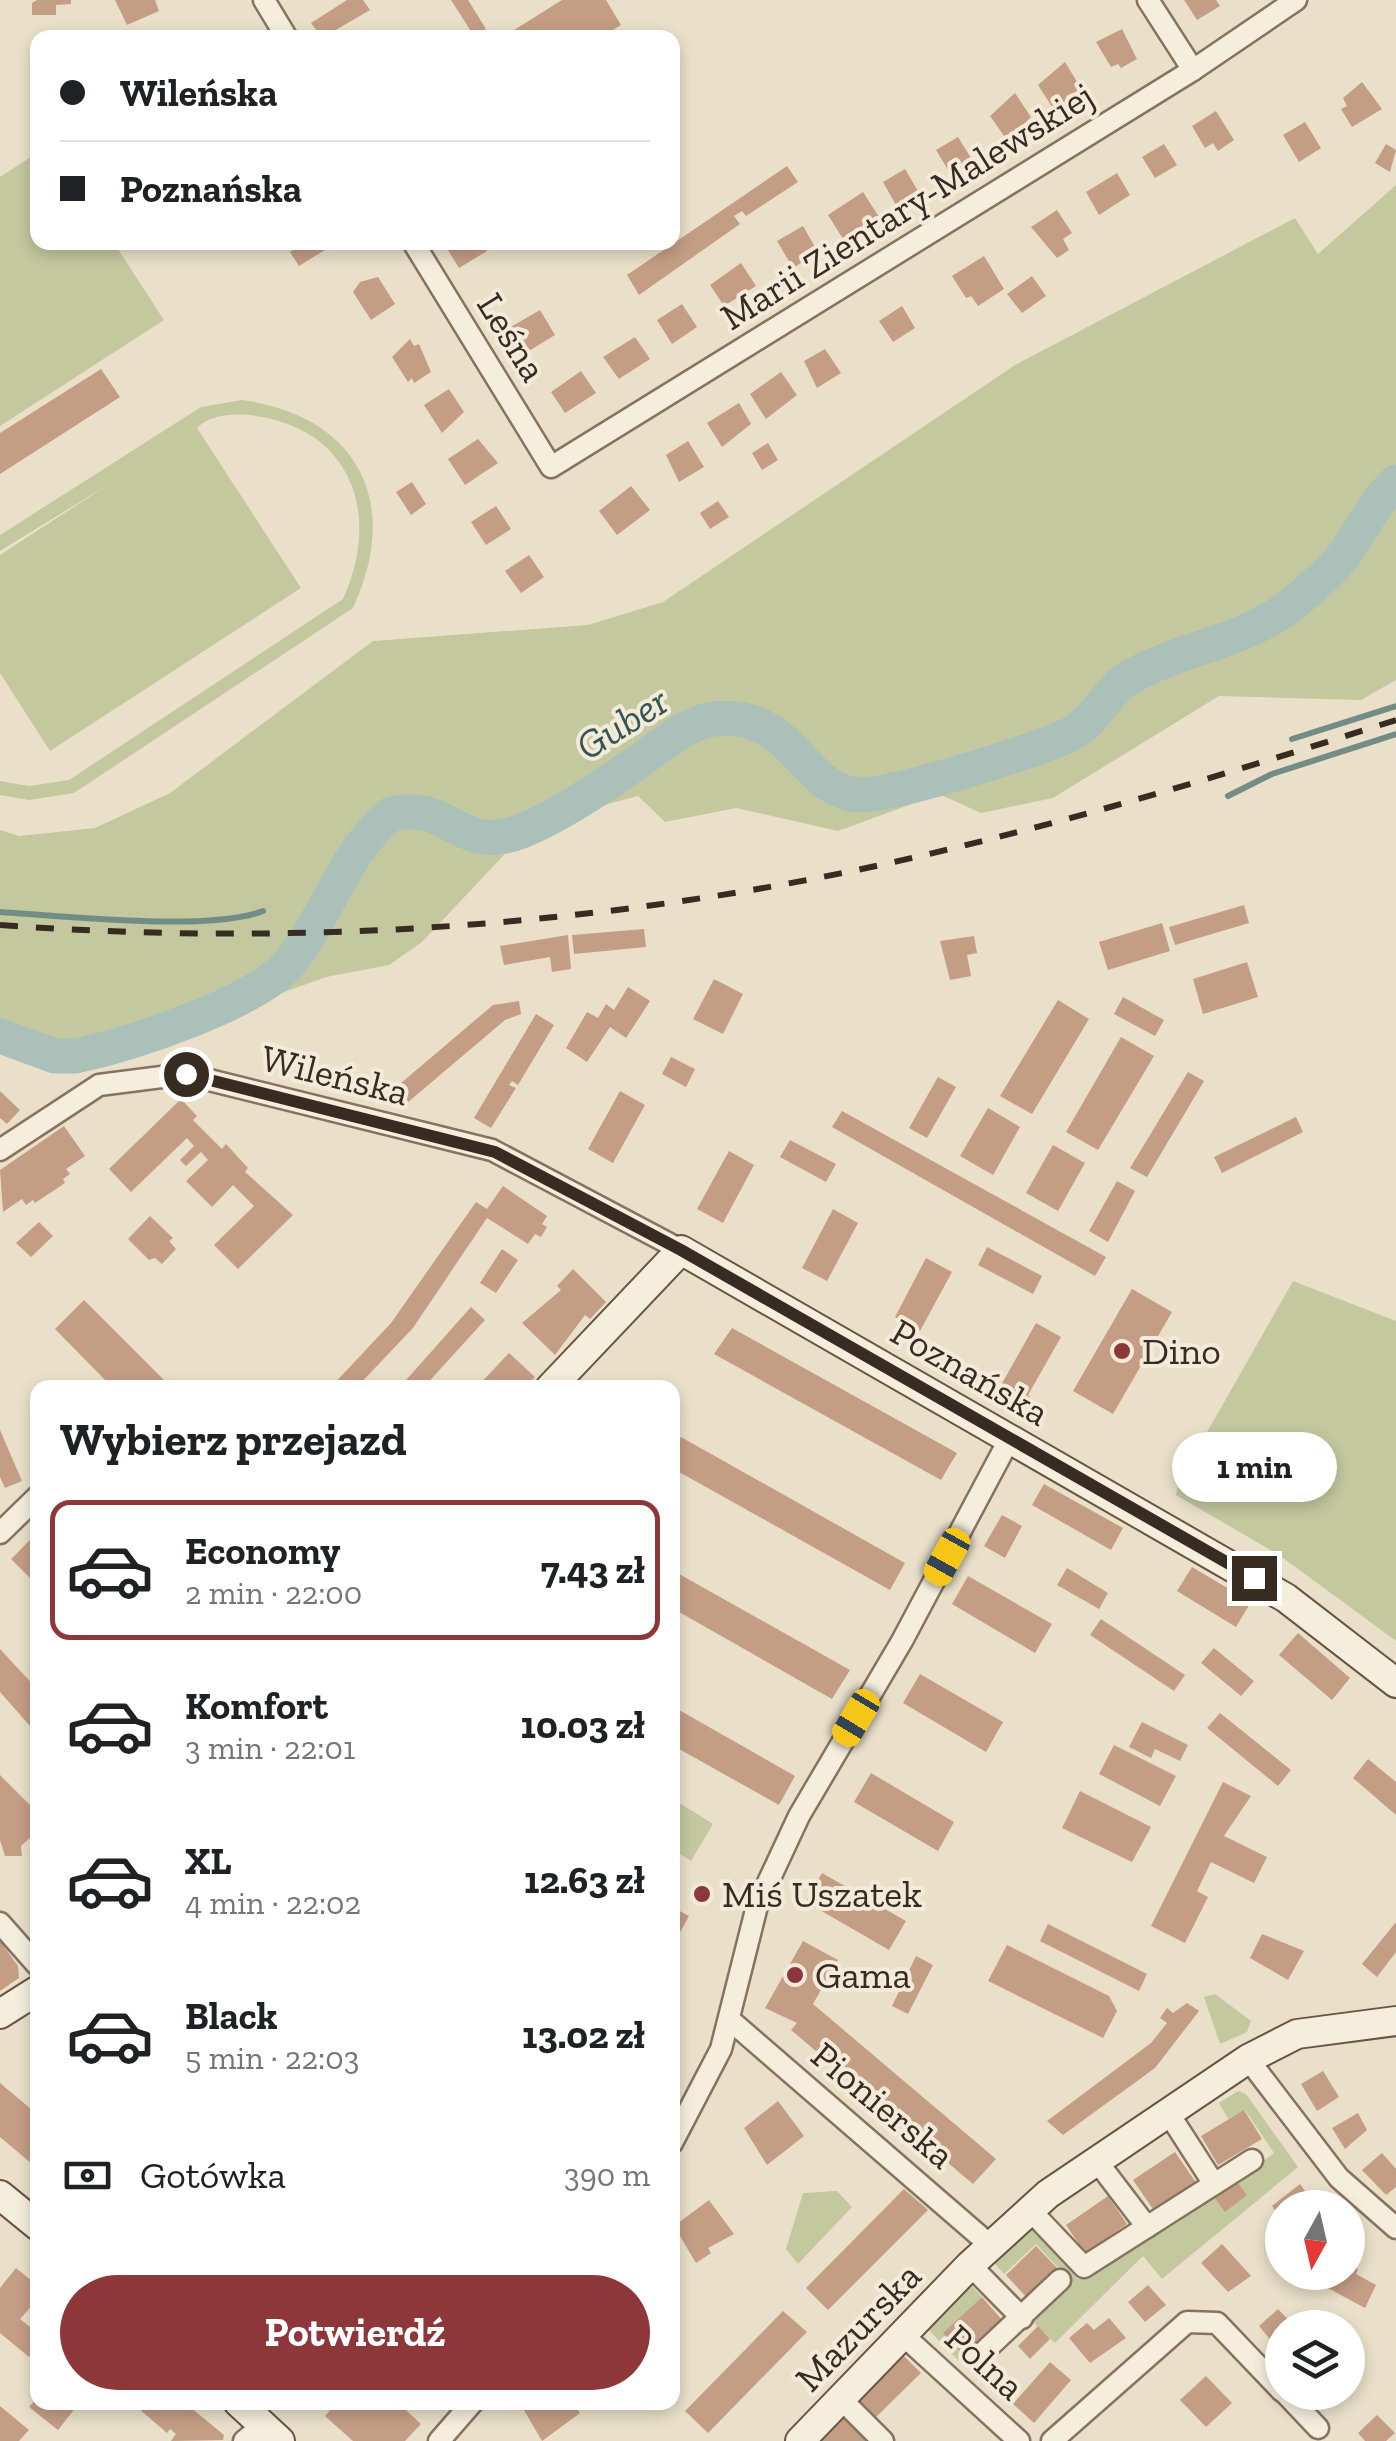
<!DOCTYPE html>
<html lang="pl">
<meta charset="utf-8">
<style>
body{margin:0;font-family:"Zilla Slab",serif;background:#f2f2f2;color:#202124;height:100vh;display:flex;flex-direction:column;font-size:38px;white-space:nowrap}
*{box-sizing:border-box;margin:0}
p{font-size:32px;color:#757577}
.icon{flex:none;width:55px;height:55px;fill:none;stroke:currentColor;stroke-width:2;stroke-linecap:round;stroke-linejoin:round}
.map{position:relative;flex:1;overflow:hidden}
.details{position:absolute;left:30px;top:1380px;width:650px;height:1030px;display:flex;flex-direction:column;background:#fff;border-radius:20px;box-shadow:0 5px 15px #0003}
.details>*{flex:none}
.banner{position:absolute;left:30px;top:30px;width:650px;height:220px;border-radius:20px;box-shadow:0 5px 15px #0003;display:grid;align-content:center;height:220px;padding:0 30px;background:#fff}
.needle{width:65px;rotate:188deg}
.fabs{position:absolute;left:1265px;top:2190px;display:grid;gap:20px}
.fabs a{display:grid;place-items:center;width:100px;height:100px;border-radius:50%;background:#fff;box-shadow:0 5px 15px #0003;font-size:50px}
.end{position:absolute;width:45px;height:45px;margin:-22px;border:12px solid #382c22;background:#fff;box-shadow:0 0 0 5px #fff}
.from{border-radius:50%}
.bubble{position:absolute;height:70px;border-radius:35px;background:#fff;box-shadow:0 5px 15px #0003;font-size:32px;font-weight:700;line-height:70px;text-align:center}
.car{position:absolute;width:30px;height:60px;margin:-30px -15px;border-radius:12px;box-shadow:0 0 8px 2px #0007;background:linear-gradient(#f5c518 24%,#345 0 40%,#f5c518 0 76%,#345 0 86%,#f5c518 0)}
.banner b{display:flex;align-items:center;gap:35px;height:95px;font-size:38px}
.banner b+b{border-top:2px solid #e0e0e0}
.banner i{width:25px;height:25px;background:#202124}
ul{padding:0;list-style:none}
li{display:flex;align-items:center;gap:30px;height:140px;margin:0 20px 15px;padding:0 10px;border:5px solid transparent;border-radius:20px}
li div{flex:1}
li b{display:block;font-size:38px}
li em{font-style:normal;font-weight:700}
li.selected{border-color:#8e373a}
li>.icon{width:90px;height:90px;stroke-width:1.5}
h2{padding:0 30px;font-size:45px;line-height:120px}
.pay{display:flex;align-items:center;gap:25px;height:110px;padding:0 30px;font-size:38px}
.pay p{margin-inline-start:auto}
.action{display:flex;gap:20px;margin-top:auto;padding:20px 30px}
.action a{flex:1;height:115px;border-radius:60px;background:#8e373a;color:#fff;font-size:40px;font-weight:700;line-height:115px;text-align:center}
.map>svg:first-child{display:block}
</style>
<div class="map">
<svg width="1396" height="2441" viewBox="0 0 1396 2441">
<rect width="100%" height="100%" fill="#eae0ca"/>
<!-- green -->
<g fill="#c4c89f">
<polygon points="37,153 38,242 114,243 164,320 0,426 0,177"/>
<polygon points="1396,185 1396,680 1361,700 1219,696 1053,798 981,813 939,794 838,831 736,808 665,822 638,796 534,823 422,942 389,965 326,977 141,1044 38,1057 0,1048 0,830 19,836 95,828 170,793 373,641 588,625 663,602 1015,365 1295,218 1318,254"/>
<path d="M242,400c116,16 160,102 111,208l-279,185 -45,7 -29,-5v-14l29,5 40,-6 274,-181c38,-83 10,-169 -87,-183 -20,-3 -45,-2 -59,12l104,160 -251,163 -50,-78v-118l109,-71 -109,67v-16l201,-128z"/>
<polygon points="1293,1281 1396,1321 1396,1641 1279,1555 1176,1495 1178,1483"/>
<polygon points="673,1799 713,1824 691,1861 673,1850"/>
<polygon points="1215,1994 1251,2021 1247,2032 1220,2044 1204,1997"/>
<polygon points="1238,2091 1246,2094 1298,2167 1162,2279 1143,2256 1055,2343 1030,2319 1067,2277 1036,2244 1004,2274 992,2261 1031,2224 1078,2279 1143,2235 1171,2227 1214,2197 1225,2211 1247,2195 1237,2181 1274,2153 1245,2110 1228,2119 1219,2103"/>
<polygon points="837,2191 852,2207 798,2264 786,2249 803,2193"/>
<polygon points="969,2283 982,2297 944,2333 964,2355 959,2361 925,2326"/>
</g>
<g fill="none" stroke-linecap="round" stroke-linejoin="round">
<!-- stream -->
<g stroke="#728d85" stroke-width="6">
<polyline points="1292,739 1396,706"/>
<polyline points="929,780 931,790"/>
<polyline points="1228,796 1272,774 1396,734"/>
<polyline points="327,879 339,882"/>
<path d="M0,912c65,4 206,20 263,-1"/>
</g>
<!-- river -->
<path stroke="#aac0b9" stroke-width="35" d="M0,1036l55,20h21c54,-12 183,-53 216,-96 36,-46 52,-108 99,-146 54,-13 66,32 114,22 33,-6 102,-52 131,-73 24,-16 49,-40 78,-44 82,-9 88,75 147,76 31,1 181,-46 210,-61 25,-13 35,-43 59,-57 53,-30 117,-35 165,-75 16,-14 36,-30 49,-47 18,-26 29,-51 52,-73"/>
</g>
<!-- building -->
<g fill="#c49d85">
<polygon points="37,0 71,0 71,4 56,5 56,15 32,15 32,3"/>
<polygon points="115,0 155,0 159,11 127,25"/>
<polygon points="347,0 363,0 370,10 322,38 311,23"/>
<polygon points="451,0 468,0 486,29 474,36"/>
<polygon points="562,0 606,0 621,25 600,38 501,38"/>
<polygon points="1184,0 1216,0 1220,6 1197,20"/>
<polygon points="1122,29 1137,59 1121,68 1118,64 1111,67 1096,42"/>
<polygon points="1065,62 1082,90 1066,96 1069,101 1054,110 1038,85"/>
<polygon points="1362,82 1382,109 1352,127 1341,109 1347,106 1343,98"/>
<polygon points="1015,93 1031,117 1007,140 990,116"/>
<polygon points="1216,111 1234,140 1218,151 1213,143 1205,148 1192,126"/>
<polygon points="1305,122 1321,148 1299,162 1283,135"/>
<polygon points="958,137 971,158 962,164 966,172 954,180 936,150"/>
<polygon points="1164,144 1177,165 1155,178 1142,157"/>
<polygon points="1386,144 1396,150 1390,172 1375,163"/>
<polygon points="787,166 798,182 746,216 742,211 734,216 740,224 639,295 627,275"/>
<polygon points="905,169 918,191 896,205 883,182"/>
<polygon points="1117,173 1130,195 1099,215 1086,192"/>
<polygon points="863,192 881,220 845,242 828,215"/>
<polygon points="1057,210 1072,233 1063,239 1069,250 1057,258 1031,227"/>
<polygon points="803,226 818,252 793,268 777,241"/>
<polygon points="292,242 331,242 333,245 299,266 290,252 296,248"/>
<polygon points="443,242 481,242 487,251 459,268"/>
<polygon points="984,256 1004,289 978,306 971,296 966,298 952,276"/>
<polygon points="741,263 756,286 724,306 710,285"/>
<polygon points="1032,276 1046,296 1022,313 1007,294"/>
<polygon points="378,277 395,304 371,320 353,292 360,282"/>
<polygon points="682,304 697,327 672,344 657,320"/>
<polygon points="902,306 915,328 893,342 879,321"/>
<polygon points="540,310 555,335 524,354 509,328"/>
<polygon points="635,337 650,359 619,379 603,357"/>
<polygon points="410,339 414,346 419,344 431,372 414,383 412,378 408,382 392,357"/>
<polygon points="825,349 841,373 817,388 804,361"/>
<polygon points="101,369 120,397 0,474 0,433"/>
<polygon points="581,371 596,393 565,413 551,392"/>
<polygon points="781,372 797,395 766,419 750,394"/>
<polygon points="449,389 464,412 442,433 424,405"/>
<polygon points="739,403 751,424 722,447 707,423"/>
<polygon points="478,439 498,463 465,485 448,459"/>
<polygon points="688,441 704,467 679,482 666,455"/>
<polygon points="768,443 778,460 762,470 752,453"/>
<polygon points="412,482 426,504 411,515 396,492"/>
<polygon points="631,486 650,510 617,535 599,511"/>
<polygon points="718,501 729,517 710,529 700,513"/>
<polygon points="496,506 511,529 486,545 471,522"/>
<polygon points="529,555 544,577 521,593 505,571"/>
<polygon points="1244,905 1249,923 1175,945 1169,927"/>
<polygon points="1162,923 1170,951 1108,970 1099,942"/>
<polygon points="644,929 646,947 574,954 572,935"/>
<polygon points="568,935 571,969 552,972 550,957 504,965 500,946"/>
<polygon points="974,936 977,953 967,955 971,976 950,980 940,941"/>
<polygon points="1247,962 1258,997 1203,1014 1193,979"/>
<polygon points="714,979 743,994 723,1034 693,1019"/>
<polygon points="628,987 650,1001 626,1038 610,1027 587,1062 566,1048 587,1012 598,1018 606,1004 614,1010"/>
<polygon points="1123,997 1164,1020 1155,1036 1114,1014"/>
<polygon points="1058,1000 1089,1019 1032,1114 1000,1096"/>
<polygon points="519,1001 521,1014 505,1020 407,1103 394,1089 493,1005"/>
<polygon points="536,1014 554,1025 518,1085 512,1081 509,1085 516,1088 491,1128 474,1118"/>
<polygon points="1121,1037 1154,1056 1098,1150 1066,1132"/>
<polygon points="671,1057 695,1069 686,1087 662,1074"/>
<polygon points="1188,1072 1204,1081 1147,1177 1130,1168"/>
<polygon points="938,1077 956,1087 927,1138 909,1128"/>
<polygon points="0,1091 20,1110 7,1124 0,1118"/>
<polygon points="620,1091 645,1105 613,1163 588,1149"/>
<polygon points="181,1099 197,1116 193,1120 222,1149 226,1144 248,1168 245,1172 293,1215 238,1269 214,1245 254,1206 233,1185 212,1207 186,1181 208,1160 201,1152 186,1166 180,1160 194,1146 187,1138 131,1192 109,1169"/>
<polygon points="988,1108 1020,1127 993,1175 960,1156"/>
<polygon points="842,1111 1106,1257 1095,1276 832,1127"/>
<polygon points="1296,1117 1303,1132 1222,1173 1214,1157"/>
<polygon points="64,1126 85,1156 66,1169 70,1174 63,1179 65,1183 35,1203 33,1200 26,1205 22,1199 3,1212 0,1170"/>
<polygon points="790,1140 836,1164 826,1182 780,1157"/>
<polygon points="1053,1145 1085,1163 1058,1211 1026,1193"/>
<polygon points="729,1151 754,1165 723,1223 697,1209"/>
<polygon points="1117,1181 1135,1191 1108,1242 1089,1231"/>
<polygon points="503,1186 547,1216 542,1224 547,1227 541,1237 535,1234 528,1244 487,1218 413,1328 356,1388 330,1388 391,1323 476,1202 487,1209"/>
<polygon points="833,1209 858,1223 827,1281 802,1268"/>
<polygon points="150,1216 173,1238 169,1241 176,1249 162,1264 155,1258 149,1260 128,1239"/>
<polygon points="39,1222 53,1236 31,1257 16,1243"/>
<polygon points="987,1247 1042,1276 1033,1294 978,1265"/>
<polygon points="502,1249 518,1260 496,1293 480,1283"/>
<polygon points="926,1258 952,1272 920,1331 895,1317"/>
<polygon points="573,1269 606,1302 590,1319 585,1315 555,1355 522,1323 561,1290 557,1286"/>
<polygon points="1132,1289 1172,1312 1113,1414 1073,1391"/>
<polygon points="84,1300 172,1388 113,1388 55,1329"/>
<polygon points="471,1307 485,1320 423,1388 399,1388"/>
<polygon points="1036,1323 1061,1337 1028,1395 1031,1398 1015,1417 991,1403"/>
<polygon points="732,1328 957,1453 941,1480 714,1354"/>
<polygon points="509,1353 535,1377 524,1388 476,1388"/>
<polygon points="0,1430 22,1481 5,1488 0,1477"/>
<polygon points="681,1437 905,1563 890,1590 672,1468 672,1451"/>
<polygon points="1044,1484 1123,1528 1111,1550 1032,1505"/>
<polygon points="1002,1515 1022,1526 1005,1558 984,1546"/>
<polygon points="38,1532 38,1574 32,1580 11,1559"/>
<polygon points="1192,1567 1251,1602 1236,1627 1177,1591"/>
<polygon points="1067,1568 1108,1593 1099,1609 1057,1585"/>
<polygon points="672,1570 850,1670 832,1699 672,1608"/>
<polygon points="968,1576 1052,1624 1035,1653 952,1604"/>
<polygon points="1101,1619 1185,1675 1174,1691 1090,1635"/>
<polygon points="1298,1633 1350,1678 1332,1700 1279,1655"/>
<polygon points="1214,1648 1254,1681 1241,1696 1201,1663"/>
<polygon points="0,1649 38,1690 38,1735 0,1692"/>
<polygon points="920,1674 1003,1722 986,1752 903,1703"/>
<polygon points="672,1706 795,1776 779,1805 672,1745"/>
<polygon points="1220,1713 1291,1770 1278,1786 1207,1728"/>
<polygon points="1142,1722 1188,1745 1180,1761 1155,1749 1151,1758 1129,1747"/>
<polygon points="1114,1745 1176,1776 1160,1806 1099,1774"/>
<polygon points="1368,1759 1396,1782 1396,1815 1353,1778"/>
<polygon points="871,1773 954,1822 938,1851 854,1802"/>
<polygon points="0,1775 32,1807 32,1836 21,1846 22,1856 5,1856 0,1840"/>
<polygon points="1223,1782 1251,1796 1224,1836 1267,1857 1254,1883 1211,1862 1197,1891 1208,1897 1185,1943 1151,1926"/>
<polygon points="1080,1791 1151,1827 1132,1862 1062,1828"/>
<polygon points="822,1873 906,1921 889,1950 806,1902"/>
<polygon points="672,1907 689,1916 672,1947"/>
<polygon points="1396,1922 1396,1952 1377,1977 1362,1964"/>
<polygon points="1048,1924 1147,1974 1139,1991 1040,1941"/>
<polygon points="1262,1934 1304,1951 1288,1980 1250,1958"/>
<polygon points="0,1941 18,1966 19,1978 0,1991"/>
<polygon points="803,1941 838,1960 813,2004 996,2159 973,2184 791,2030 797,2023 765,2008"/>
<polygon points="1007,1945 1109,1996 1117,2011 1103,2038 988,1981"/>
<polygon points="916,1956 933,1965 908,2014 892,2006"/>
<polygon points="1187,2003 1199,2011 1155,2068 1063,2135 1047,2121 1151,2043 1167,2023 1160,2018 1167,2008 1173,2013"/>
<polygon points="1323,2071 1339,2097 1317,2111 1301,2084"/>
<polygon points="0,2083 38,2115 38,2169 0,2137"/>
<polygon points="778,2101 804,2136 767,2165 744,2128"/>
<polygon points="1244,2110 1262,2139 1218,2165 1201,2136"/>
<polygon points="1358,2113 1367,2130 1345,2149 1332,2128"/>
<polygon points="1175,2152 1199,2187 1170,2199 1174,2204 1157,2215 1133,2180"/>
<polygon points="1382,2153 1396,2169 1396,2187 1386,2195 1362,2170"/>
<polygon points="1234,2177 1247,2195 1225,2212 1211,2193"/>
<polygon points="1300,2184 1318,2208 1282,2208 1282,2220 1272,2206"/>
<polygon points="904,2189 928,2210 828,2310 806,2288"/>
<polygon points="1108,2196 1127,2224 1085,2253 1066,2225"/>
<polygon points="709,2200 734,2234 708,2248 711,2253 696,2263 674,2226"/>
<polygon points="1222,2244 1251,2276 1228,2292 1201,2263"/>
<polygon points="1036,2246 1059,2270 1028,2299 1006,2275"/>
<polygon points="1351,2265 1358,2269 1356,2274 1376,2285 1365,2308 1324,2286 1330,2272 1348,2272"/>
<polygon points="16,2268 38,2286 38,2299 20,2319 38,2333 38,2346 29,2357 0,2333 0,2288"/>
<polygon points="1148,2285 1166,2305 1145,2322 1128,2302"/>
<polygon points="982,2297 1002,2320 964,2355 943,2333"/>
<polygon points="1278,2309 1296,2328 1282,2328 1282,2354 1259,2326"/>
<polygon points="783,2311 807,2332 708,2433 685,2411"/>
<polygon points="1109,2318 1126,2338 1090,2363 1069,2338 1087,2323 1094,2330"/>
<polygon points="1038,2326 1050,2339 1030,2359 1018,2346"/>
<polygon points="899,2351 921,2373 874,2419 853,2398"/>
<polygon points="1050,2362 1071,2380 1034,2423 1013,2404"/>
<polygon points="1206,2376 1232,2403 1206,2427 1180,2400"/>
<polygon points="38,2397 38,2402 80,2402 58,2430 29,2407"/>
<polygon points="131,2402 184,2402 224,2435 223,2440 171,2441 176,2434 170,2429 167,2433"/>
<polygon points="337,2402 397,2402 421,2424 405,2441 353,2441 325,2416"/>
<polygon points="524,2402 573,2402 580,2413 542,2441 521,2405"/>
<polygon points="0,2406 29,2430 19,2441 0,2441"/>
<polygon points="1377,2415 1395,2433 1386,2441 1365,2441 1358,2433"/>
<polygon points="845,2417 869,2441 822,2441"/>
</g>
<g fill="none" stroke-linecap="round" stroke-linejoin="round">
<!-- street casing -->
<g stroke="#857360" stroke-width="25">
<g id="street">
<polyline points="264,0 287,38"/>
<polyline points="1148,0 1193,70"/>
<polyline points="413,242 551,467 1193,70 1296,0"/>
<polyline points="0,1150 99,1085 185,1074 492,1150 681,1250"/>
<polyline points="0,1533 38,1496"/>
<polyline points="0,1923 38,1966"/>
<polyline points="730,2020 990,2245"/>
<polyline points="1248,2059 1339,2178 1396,2228"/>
<polyline points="1169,2114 1214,2184"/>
<polyline points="672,2143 721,2049 757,1906 799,1816 902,1641 1010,1438"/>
<polyline points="1096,2160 1147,2227"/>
<polyline points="1029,2209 1084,2267 1252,2160"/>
<polyline points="970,2265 1022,2318"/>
<polyline points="903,2335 1019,2441"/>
<polyline points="977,2358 1060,2280"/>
<polyline points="1284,2392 1318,2428"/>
<polyline points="841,2399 883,2441"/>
<polyline points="244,2441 262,2426"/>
<polyline points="439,2441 473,2402"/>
<polyline points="1052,2441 1187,2322 1217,2323 1282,2391"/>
</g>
</g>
<!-- secondary casing -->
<g stroke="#675443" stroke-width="32">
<g id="secondary">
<polyline points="550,1388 681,1250 1286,1598 1396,1683"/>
<polyline points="0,2014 38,1990"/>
<polyline points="0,2195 38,2226"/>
<polyline points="238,2402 280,2441"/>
<polyline points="800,2441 970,2265 1048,2194 1248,2059 1297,2034 1396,2021"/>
</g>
</g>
<!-- street -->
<use href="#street" stroke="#f6eedd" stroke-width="20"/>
<!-- secondary -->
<use href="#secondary" stroke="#f6eedd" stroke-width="28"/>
<!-- rail -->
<path stroke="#382c22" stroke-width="6" stroke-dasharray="18 18" stroke-linecap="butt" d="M0,925c299,22 602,2 894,-63 170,-38 336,-89 502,-142"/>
</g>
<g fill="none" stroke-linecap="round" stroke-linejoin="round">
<!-- route -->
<polyline stroke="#382c22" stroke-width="12" points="186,1074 495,1152 681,1250 1254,1578"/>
</g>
<!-- markers -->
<g fill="#8e373a" stroke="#f3ead9" stroke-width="4">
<circle cx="1122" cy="1351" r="10"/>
<circle cx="702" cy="1894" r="10"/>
<circle cx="795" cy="1975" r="10"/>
</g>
<g text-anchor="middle" stroke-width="8" stroke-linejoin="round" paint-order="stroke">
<!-- street labels -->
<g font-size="38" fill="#382c22" stroke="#f3ead9">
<text transform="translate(907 206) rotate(-32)" y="13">Marii Zientary-Malewskiej</text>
<text transform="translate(512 337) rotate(58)" y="13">Leśna</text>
<text transform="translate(335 1075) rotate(14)" y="13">Wileńska</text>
<text transform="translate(970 1372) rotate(30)" y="13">Poznańska</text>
<text transform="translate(883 2105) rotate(40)" y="13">Pionierska</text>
<text transform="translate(858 2327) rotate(-46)" y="13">Mazurska</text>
<text transform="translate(985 2362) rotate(42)" y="13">Polna</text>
</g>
<!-- poi labels -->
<g font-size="38" fill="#382c22" stroke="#f3ead9" text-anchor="start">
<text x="1142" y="1364">Dino</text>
<text x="722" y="1907">Miś Uszatek</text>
<text x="815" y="1988">Gama</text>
</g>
<!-- water labels -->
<g font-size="40" font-style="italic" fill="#335652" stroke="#f3ead9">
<text transform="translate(622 723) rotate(-32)" y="14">Guber</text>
</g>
</g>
</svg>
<div class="fabs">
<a><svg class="needle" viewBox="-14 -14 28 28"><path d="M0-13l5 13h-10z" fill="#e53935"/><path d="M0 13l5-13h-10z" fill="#757577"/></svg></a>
<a><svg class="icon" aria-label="layers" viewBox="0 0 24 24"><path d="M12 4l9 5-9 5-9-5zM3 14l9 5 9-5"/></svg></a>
</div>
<i class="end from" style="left:186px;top:1074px"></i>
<i class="end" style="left:1254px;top:1578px"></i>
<div class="bubble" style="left:1172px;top:1432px;width:165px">1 min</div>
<i class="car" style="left:947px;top:1557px;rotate:209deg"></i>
<i class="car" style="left:856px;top:1718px;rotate:211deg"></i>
<div class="banner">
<b><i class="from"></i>Wileńska</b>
<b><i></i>Poznańska</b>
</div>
<section class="details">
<h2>Wybierz przejazd</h2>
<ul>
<li class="selected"><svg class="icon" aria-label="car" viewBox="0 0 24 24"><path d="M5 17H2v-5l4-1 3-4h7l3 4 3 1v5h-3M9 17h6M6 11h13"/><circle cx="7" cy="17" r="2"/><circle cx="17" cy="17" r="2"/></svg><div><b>Economy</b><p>2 min · 22:00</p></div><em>7.43 zł</em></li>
<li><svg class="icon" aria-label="car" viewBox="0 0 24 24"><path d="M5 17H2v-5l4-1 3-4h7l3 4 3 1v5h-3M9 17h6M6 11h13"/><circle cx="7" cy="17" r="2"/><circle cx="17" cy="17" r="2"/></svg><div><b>Komfort</b><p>3 min · 22:01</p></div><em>10.03 zł</em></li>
<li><svg class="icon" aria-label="car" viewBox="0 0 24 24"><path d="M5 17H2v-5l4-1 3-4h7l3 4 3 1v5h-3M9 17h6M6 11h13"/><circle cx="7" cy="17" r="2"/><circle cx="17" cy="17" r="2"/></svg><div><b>XL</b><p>4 min · 22:02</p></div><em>12.63 zł</em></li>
<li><svg class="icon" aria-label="car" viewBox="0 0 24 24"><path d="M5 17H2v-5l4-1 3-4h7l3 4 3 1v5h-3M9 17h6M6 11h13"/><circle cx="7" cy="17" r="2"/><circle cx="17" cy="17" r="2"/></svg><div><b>Black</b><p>5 min · 22:03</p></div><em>13.02 zł</em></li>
</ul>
<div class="pay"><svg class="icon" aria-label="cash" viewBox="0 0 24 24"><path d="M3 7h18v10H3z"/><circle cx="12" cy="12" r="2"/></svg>Gotówka<p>390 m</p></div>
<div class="action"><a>Potwierdź</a></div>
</section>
</div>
